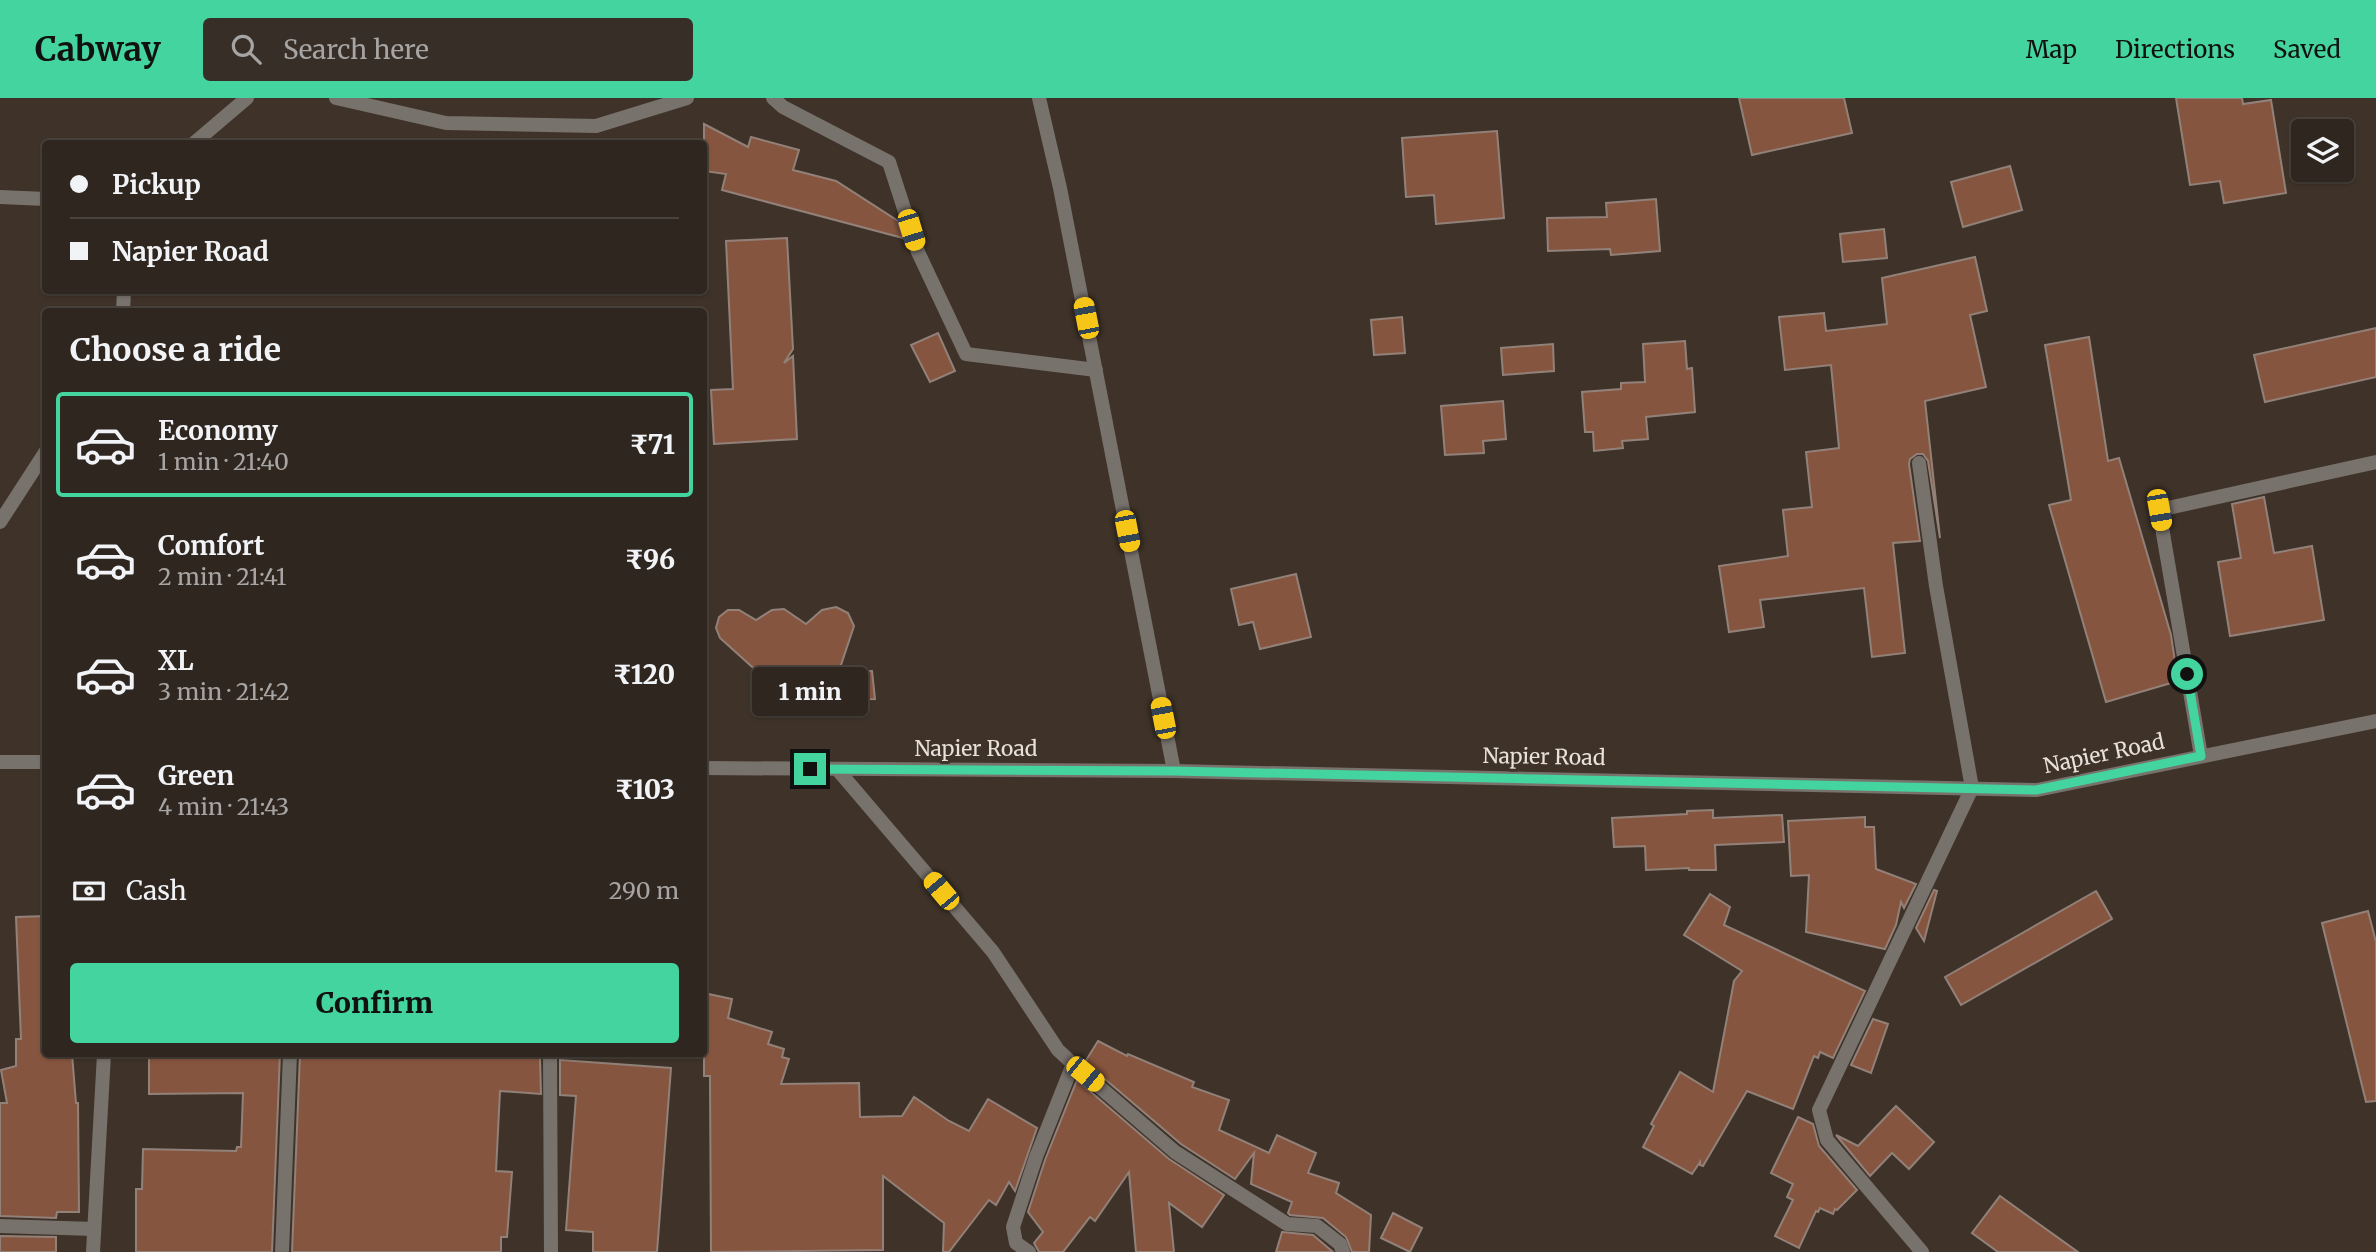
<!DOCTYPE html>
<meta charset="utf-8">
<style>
body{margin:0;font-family:Merriweather,serif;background:#372e28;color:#f1f3f6;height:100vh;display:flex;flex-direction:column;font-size:26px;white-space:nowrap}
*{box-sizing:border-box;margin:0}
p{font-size:23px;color:#a7a5a4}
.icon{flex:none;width:38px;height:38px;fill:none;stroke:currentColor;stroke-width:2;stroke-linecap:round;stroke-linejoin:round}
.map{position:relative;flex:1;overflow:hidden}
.details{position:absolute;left:42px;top:210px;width:665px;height:749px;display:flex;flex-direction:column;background:#2f261f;border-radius:7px;box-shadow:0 2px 5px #0004,0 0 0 2px #4a433d}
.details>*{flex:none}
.hud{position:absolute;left:42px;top:42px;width:665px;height:154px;border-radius:7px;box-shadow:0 2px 5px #0004,0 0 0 2px #4a433d;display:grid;align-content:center;height:154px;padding:0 28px;background:#2f261f}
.tools{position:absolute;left:2291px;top:21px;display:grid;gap:14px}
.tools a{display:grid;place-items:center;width:63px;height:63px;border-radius:7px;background:#2f261f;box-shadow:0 2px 5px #0004,0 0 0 2px #4a433d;font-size:35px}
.end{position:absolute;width:32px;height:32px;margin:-16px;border:9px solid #44d49f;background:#111;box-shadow:0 0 0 4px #111}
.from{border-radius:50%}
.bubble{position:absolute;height:49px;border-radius:7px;background:#2f261f;box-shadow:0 2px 5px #0004,0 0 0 2px #4a433d;font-size:23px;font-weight:800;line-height:49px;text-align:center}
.car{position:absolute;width:21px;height:42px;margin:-21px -10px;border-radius:9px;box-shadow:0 0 5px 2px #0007;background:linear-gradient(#f5c518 24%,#345 0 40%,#f5c518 0 76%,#345 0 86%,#f5c518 0)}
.hud b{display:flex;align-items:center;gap:24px;height:66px;font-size:26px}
.hud b+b{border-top:2px solid #4a433d}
.hud i{width:18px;height:18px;background:#f1f3f6}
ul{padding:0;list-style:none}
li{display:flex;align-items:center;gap:21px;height:105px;margin:0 14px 10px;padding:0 14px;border:4px solid transparent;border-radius:7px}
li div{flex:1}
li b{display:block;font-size:26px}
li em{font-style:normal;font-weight:800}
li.selected{border-color:#44d49f}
li>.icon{width:63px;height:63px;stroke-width:1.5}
h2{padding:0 28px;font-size:32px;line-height:84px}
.pay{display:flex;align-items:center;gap:18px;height:77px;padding:0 28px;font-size:26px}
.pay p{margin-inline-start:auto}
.primary-button{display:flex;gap:14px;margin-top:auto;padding:14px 28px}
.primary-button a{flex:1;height:80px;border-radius:7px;background:#44d49f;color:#111;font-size:28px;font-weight:800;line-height:80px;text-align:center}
header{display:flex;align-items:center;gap:42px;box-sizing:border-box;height:98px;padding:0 35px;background:#44d49f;color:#111}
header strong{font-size:33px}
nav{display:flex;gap:38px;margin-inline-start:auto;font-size:24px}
.search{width:490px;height:63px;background:#372e28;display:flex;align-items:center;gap:18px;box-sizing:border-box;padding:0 24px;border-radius:7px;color:#a7a5a4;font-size:26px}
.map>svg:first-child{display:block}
</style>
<header>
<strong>Cabway</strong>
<div class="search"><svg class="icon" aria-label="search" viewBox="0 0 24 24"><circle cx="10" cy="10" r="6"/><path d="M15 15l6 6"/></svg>Search here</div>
<nav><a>Map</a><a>Directions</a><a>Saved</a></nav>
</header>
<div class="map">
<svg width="2376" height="1154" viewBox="0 0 2376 1154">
<rect width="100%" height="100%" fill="#3f3329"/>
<!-- building -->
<g fill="#86553f" stroke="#928179" stroke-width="2">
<polygon points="1739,0 1844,0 1852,35 1752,57"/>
<polygon points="2176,0 2242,0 2243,6 2271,2 2286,95 2224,105 2220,83 2190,87"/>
<polygon points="704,26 748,49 751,39 799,52 793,72 836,83 898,123 903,140 722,92 726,76 704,73"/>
<polygon points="1497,33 1504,120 1436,126 1434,97 1406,99 1402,40"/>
<polygon points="2010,68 2022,112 1963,129 1951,84"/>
<polygon points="1656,101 1660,153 1611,157 1610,151 1548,153 1547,120 1607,119 1606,105"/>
<polygon points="1884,131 1887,160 1843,164 1840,136"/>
<polygon points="787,140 793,251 784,265 793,258 797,341 714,346 711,292 733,291 726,143"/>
<polygon points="1975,159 1987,213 1970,217 1986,289 1925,303 1940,440 1928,363 1923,356 1917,356 1910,361 1909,366 1920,443 1893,445 1905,555 1872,559 1864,490 1760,502 1764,529 1729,534 1719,468 1788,458 1783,412 1812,409 1806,354 1839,350 1831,267 1785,272 1779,219 1824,215 1826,233 1887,226 1882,180"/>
<polygon points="1402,219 1405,255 1374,257 1371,222"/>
<polygon points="2376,230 2376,279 2265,304 2254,257"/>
<polygon points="938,235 955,273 930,284 911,247"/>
<polygon points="2089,239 2108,363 2119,360 2171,537 2178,583 2106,604 2049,407 2071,402 2045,247"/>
<polygon points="1685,243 1687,271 1692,270 1695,314 1646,319 1648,341 1622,343 1623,350 1594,353 1593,334 1585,334 1582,294 1621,291 1621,285 1645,284 1643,246"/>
<polygon points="1553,246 1554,273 1503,277 1501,250"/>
<polygon points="1503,303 1506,341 1483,343 1484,355 1445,357 1441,308"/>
<polygon points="2264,399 2274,455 2312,448 2324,522 2230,538 2218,464 2241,460 2232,406"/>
<polygon points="1296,476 1311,539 1260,551 1253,524 1239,527 1231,491"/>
<polygon points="836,509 848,515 854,528 839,573 872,573 875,601 790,603 720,540 716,530 719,519 728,512 739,512 756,522 772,512 784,511 806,526 822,512"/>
<polygon points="1713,712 1713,720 1782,717 1784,744 1715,747 1716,772 1689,772 1689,770 1646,772 1645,748 1614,749 1612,720 1687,716 1687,713"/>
<polygon points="1865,719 1865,729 1874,729 1876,771 1916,786 1904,810 1901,804 1896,827 1885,851 1806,834 1809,777 1791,778 1788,723"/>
<polygon points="1934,792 1937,793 1924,843 1916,830"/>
<polygon points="2096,793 2112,821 1961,907 1945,879"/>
<polygon points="1710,796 1730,809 1724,827 1865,893 1833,960 1820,954 1818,960 1814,958 1793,1011 1747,993 1703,1068 1700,1067 1700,1064 1692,1076 1643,1049 1654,1028 1651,1026 1680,974 1713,994 1734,883 1742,873 1684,837"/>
<polygon points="2368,813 2376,844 2376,1003 2366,1004 2322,825"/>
<polygon points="46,818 46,956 72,956 76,1005 78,1005 79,1114 57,1114 56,1120 0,1118 0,1005 7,1005 1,972 16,968 16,941 21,941 16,819"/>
<polygon points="704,895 732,901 728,920 772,934 768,946 784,951 782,959 789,961 781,986 859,985 860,1019 902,1018 914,999 949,1023 969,1033 988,1001 1037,1030 1015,1093 1009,1084 996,1107 989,1102 949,1154 943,1154 944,1125 883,1078 883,1152 711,1154 710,978 704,978"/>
<polygon points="1873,921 1888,926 1871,975 1851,967"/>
<polygon points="1098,943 1127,958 1128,956 1194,984 1192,989 1229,1002 1219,1032 1269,1055 1277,1037 1316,1055 1308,1075 1339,1085 1336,1095 1371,1117 1369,1154 1352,1154 1346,1139 1323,1120 1290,1117 1288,1115 1292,1104 1251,1086 1254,1055 1235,1081 1181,1046 1085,964"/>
<polygon points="149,956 280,956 272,1154 136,1154 136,1091 142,1091 143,1051 236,1053 237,1049 241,1049 243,995 149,996"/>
<polygon points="300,956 530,956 530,960 540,960 541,996 500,993 496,1073 512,1074 507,1139 501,1139 501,1154 292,1154"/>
<polygon points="560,962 671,970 657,1154 593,1154 593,1134 566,1132 576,998 560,997"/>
<polygon points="1077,982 1169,1061 1224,1097 1202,1129 1169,1105 1174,1154 1136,1154 1129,1074 1095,1123 1090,1119 1063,1154 1039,1154 1034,1145 1043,1134 1028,1114 1045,1062"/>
<polygon points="1896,1008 1934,1044 1909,1071 1892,1055 1870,1078 1836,1037 1858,1048"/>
<polygon points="1798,1019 1813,1026 1819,1048 1857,1092 1837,1112 1835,1111 1833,1116 1820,1110 1818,1114 1816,1113 1799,1150 1775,1138 1793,1102 1787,1099 1793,1086 1771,1075"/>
<polygon points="2000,1098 2078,1154 1998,1154 1972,1135"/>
<polygon points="1393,1115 1422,1130 1410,1154 1381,1140"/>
<polygon points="1282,1134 1313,1137 1333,1154 1276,1154"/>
<polygon points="0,1138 56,1139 56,1154 0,1154"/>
</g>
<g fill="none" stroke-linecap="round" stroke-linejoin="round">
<!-- minor -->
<g stroke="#78726d" stroke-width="14">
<polyline points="336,0 446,25 596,28 687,0"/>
<polyline points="773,0 783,9 889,64 918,154 966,256 1096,272"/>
<polyline points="1039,0 1060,90 1174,673"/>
<polyline points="193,46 247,0"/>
<polyline points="0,99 46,101"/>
<polyline points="123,214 124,192"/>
<polyline points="1919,365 1936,488 1972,690 1819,1012 1827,1042 1922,1154"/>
<polyline points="0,424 46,353"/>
<polyline points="2201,658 2159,412 2376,364"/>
<polyline points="550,956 551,1154"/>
<polyline points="0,1128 94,1131"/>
<polyline points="93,1154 104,956"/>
<polyline points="282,1154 290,956"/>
<polyline points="1029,1154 1016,1145 1013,1129 1036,1059 1073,966"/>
</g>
<!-- tertiary -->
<g stroke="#78726d" stroke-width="14">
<polyline points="0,664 46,664"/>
<polyline points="704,670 1174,673 2037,692 2376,623"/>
<polyline points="837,671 993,854 1058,952 1073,966 1175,1054 1287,1126 1317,1128 1340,1146 1343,1154"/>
</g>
</g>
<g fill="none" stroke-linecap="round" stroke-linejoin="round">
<!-- route -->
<polyline stroke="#44d49f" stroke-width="9" points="810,671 1174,673 2036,692 2201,658 2187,576"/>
</g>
<g text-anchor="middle" stroke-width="6" stroke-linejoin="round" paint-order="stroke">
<!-- street labels -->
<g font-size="21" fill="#e8e0da" stroke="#3f3329">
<text x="976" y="658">Napier Road</text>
<text transform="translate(2104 656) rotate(-12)" y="7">Napier Road</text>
<text transform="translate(1544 659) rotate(1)" y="7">Napier Road</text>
</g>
</g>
</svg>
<div class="tools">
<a><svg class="icon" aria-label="layers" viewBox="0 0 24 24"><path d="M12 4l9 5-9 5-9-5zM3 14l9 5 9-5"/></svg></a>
</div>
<i class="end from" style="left:2187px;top:576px"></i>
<i class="end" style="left:810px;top:671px"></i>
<div class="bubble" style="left:752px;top:569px;width:116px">1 min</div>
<i class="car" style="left:911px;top:132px;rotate:163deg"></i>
<i class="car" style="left:1086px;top:220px;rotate:349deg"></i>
<i class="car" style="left:2159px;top:412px;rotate:170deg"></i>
<i class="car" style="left:1127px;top:433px;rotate:169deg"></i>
<i class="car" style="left:1163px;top:620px;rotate:349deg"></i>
<i class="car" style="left:941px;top:793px;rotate:320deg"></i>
<i class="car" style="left:1085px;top:976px;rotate:129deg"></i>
<div class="hud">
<b><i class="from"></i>Pickup</b>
<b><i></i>Napier Road</b>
</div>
<section class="details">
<h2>Choose a ride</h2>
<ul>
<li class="selected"><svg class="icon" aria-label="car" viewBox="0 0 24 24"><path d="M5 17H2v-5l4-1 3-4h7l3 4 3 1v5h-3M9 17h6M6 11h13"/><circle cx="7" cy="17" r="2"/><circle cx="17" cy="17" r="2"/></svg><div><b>Economy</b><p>1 min · 21:40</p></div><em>₹71</em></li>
<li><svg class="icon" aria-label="car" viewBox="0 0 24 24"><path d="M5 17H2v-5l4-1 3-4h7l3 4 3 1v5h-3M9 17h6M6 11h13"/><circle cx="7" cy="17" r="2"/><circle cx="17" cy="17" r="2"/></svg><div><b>Comfort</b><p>2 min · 21:41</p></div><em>₹96</em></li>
<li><svg class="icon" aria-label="car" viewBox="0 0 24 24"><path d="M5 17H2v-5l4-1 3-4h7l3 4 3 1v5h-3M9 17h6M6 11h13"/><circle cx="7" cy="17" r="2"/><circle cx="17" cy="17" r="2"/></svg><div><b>XL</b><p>3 min · 21:42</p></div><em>₹120</em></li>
<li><svg class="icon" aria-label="car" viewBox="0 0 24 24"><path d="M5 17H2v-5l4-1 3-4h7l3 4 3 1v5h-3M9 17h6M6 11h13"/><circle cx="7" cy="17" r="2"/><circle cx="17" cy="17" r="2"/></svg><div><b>Green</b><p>4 min · 21:43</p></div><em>₹103</em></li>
</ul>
<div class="pay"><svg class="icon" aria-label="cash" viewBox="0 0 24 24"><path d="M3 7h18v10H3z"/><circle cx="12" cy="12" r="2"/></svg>Cash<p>290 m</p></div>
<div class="primary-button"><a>Confirm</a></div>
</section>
</div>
